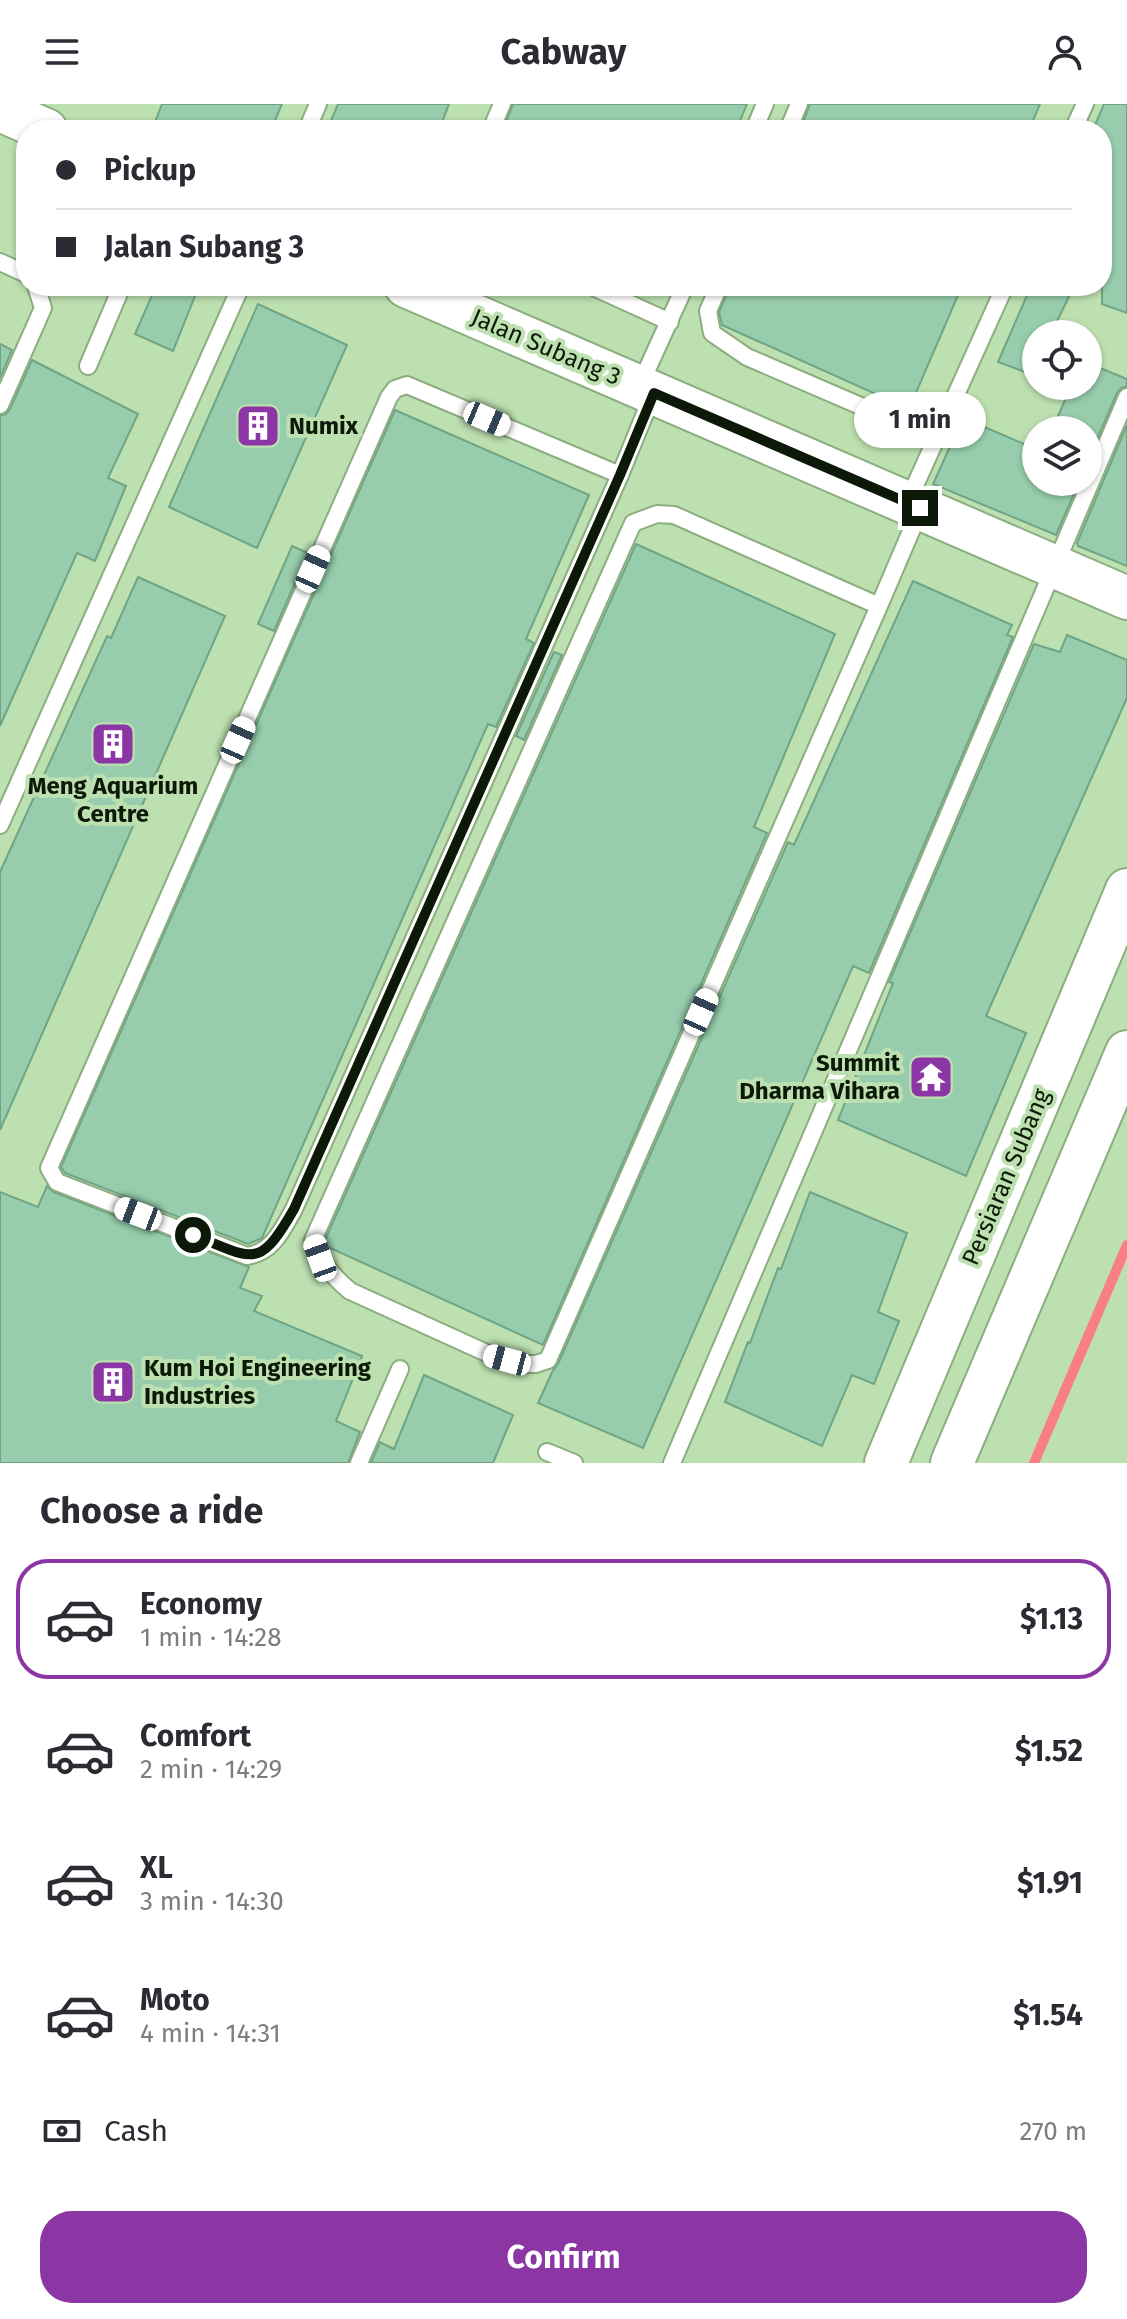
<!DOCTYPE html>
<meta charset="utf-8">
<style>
body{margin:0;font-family:"Fira Sans",sans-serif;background:#f7f7f7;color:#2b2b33;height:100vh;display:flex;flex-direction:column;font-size:30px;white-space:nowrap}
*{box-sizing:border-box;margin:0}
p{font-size:26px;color:#7c7c81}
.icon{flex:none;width:44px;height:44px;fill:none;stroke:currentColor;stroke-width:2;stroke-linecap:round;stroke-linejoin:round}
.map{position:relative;height:1359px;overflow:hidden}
.drawer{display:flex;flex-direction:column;background:#fff;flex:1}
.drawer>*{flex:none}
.guide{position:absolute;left:16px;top:16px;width:1096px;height:176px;border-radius:32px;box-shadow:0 2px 6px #0004;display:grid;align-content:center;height:176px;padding:0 40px;background:#fff}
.fabs{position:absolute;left:1022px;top:216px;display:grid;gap:16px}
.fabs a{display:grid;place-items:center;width:80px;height:80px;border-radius:50%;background:#fff;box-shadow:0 2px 6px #0004;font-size:40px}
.end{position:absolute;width:36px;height:36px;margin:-18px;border:10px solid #0d1908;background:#fff;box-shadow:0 0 0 4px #fff}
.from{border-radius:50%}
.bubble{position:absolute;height:56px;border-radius:28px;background:#fff;box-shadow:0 2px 6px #0004;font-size:26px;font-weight:700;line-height:56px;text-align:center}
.car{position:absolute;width:24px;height:48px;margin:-24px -12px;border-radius:10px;box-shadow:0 0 6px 2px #0007;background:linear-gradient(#fff 24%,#345 0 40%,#fff 0 76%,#345 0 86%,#fff 0)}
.guide b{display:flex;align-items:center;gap:28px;height:76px;font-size:30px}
.guide b+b{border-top:2px solid #e1e1e2}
.guide i{width:20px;height:20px;background:#2b2b33}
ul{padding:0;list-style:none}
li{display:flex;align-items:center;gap:24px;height:120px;margin:0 16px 12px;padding:0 24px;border:4px solid transparent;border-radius:32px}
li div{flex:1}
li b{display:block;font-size:30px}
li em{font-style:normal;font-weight:700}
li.current{border-color:#8b36a4}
li>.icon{width:72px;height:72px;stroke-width:1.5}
h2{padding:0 40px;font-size:36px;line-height:96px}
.pay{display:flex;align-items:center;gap:20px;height:88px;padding:0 40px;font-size:30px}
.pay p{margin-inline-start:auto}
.action{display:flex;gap:16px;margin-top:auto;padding:16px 40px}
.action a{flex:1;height:92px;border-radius:32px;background:#8b36a4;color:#fff;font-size:32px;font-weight:700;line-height:92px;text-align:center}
header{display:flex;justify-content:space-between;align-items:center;height:104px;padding:0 40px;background:#fff;font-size:36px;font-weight:700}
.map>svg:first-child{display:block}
</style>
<header><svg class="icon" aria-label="menu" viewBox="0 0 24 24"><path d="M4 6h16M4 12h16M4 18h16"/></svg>Cabway<svg class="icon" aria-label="person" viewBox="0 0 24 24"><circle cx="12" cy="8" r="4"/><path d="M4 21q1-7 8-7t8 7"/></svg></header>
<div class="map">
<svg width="1127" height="1359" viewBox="0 0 1127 1359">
<rect width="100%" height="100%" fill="#bde0b0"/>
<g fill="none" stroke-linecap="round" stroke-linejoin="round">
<!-- stream -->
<polyline stroke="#f97e86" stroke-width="10" points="1034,1359 1127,1141"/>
</g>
<!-- building -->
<g fill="#97cdac" stroke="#6fa585" stroke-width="2">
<polygon points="162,0 282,0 271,26 152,26"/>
<polygon points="338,0 449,0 439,26 327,26"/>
<polygon points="513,0 747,0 736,26 503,26"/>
<polygon points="810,0 1040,0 1029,26 800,26"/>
<polygon points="1104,0 1127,0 1127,209 1102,200 1102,26 1093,26"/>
<polygon points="156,182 199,182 173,247 135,230"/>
<polygon points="730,182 962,182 909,305 722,221 719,208"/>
<polygon points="1031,182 1074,182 1051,230 1036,230 1036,272 998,258"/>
<polygon points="258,200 347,241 257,444 169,403"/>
<polygon points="0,240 12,246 0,274"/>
<polygon points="32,256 138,310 108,374 126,382 95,457 77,449 0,622 0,312 6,310 10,305"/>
<polygon points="1088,259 1127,275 1127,282 1121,284 1117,289 1088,356 1088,326 1052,326 1071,282 1088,282"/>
<polygon points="395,306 589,391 526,535 534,539 496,623 488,620 262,1134 248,1140 65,1069 61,1063"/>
<polygon points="963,314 1036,345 1036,378 1079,378 1056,431 933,380"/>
<polygon points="1127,321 1127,462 1078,442 1077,439"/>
<polygon points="636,440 835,530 754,723 767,729 543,1241 328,1143 325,1136"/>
<polygon points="292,442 308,449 274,527 258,520"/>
<polygon points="138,473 225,512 0,1026 0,768 107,532 111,534"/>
<polygon points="913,477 1012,521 1007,531 1013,533 869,869 853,862 643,1344 538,1299 553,1266 558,1260 788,738 794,741"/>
<polygon points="1067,531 1127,556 1127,594 986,912 1026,929 966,1072 838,1016 893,879 889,878 1034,540 1060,548"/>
<polygon points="554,548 562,551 524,636 516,632"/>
<polygon points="47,1082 53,1088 249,1163 240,1184 262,1192 254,1207 362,1252 336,1317 360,1328 348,1359 0,1359 0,1088 38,1103"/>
<polygon points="810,1088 907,1129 878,1208 899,1217 874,1280 852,1271 822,1342 725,1298 748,1238 750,1239 778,1164 781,1165"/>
<polygon points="424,1271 513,1311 493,1359 371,1359 380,1338 394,1345"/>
</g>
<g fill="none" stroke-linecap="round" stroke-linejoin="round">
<!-- lane casing -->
<g stroke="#8bad7f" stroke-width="20">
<g id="lane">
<polyline points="307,26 318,0"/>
<polyline points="491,26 502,0"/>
<polyline points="754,26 765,0"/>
<polyline points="788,26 799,0"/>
<polyline points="1073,26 1085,0"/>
<polyline points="0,158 26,170"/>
<polyline points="591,182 670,218"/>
<polyline points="719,182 708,207 712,229 747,253 937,335"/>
<polyline points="88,262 122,182"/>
<polyline points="640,281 685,182"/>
<polyline points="0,301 43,204 36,182"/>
<path d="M620,371l-213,-90 -12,4 -6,8 -340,771 8,14 190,74c26,-4 35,-26 47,-47l326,-734 33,-81"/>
<polyline points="908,397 1005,182"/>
<path d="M879,502l-205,-91 -17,-1 -24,9 -320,717c8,22 19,36 37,51l141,64 33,9h12l12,-4 331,-754 41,-96"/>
<polyline points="0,721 241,182"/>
<polyline points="547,1348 574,1359"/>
<polyline points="359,1359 400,1265"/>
<polyline points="672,1359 1127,293"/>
</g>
</g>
<!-- secondary casing -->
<g stroke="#8bad7f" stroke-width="46">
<g id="secondary">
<polyline points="0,6 46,26"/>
<polyline points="406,182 1127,494"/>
<polyline points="886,1359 1127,786"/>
<polyline points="952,1359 1127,948"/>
</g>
</g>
<!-- lane -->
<use href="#lane" stroke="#fff" stroke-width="16"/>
<!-- secondary -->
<use href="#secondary" stroke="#fff" stroke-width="42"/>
</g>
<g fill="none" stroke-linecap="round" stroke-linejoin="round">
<!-- route -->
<path stroke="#0d1908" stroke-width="10" d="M193,1131c60,23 65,37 101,-26l326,-734 34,-82 266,115"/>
</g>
<!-- icons -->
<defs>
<g id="building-square" transform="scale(2.3)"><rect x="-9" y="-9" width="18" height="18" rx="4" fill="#8b36a4" stroke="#bde0b0"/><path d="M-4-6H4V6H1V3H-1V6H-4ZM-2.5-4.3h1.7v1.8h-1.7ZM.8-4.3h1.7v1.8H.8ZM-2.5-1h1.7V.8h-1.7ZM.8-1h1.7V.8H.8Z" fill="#fff"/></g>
<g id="temple-square" transform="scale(2.3)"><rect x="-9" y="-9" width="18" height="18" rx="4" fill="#8b36a4" stroke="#bde0b0"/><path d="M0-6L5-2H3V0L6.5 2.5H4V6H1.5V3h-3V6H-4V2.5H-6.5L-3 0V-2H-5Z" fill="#fff"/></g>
</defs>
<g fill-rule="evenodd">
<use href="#building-square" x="258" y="322"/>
<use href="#building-square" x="113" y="640"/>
<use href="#temple-square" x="931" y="973"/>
<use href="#building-square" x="113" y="1278"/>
</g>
<g text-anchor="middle" stroke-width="8" stroke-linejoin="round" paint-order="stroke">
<!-- street labels -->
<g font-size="24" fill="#0d1908" stroke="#bde0b0">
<text transform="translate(546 243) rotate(23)" y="8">Jalan Subang 3</text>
<text transform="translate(1006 1073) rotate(-67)" y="8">Persiaran Subang</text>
</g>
<!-- poi labels -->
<g font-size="24" font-weight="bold" fill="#0d1908" stroke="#bde0b0" text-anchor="start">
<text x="289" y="330">Numix</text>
<text x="113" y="690" text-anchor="middle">Meng Aquarium<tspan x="113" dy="28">Centre</tspan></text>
<text x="900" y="967" text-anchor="end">Summit<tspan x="900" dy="28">Dharma Vihara</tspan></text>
<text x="144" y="1272">Kum Hoi Engineering<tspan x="144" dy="28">Industries</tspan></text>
</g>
</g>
</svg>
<div class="fabs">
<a><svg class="icon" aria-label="locate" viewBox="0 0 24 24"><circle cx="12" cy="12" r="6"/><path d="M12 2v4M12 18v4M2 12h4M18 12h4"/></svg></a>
<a><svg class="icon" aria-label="layers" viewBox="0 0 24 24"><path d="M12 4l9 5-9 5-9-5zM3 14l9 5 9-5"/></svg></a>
</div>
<i class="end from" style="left:193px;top:1131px"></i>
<i class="end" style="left:920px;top:404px"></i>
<div class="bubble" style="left:854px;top:288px;width:132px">1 min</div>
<i class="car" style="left:487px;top:315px;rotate:113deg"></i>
<i class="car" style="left:313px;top:465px;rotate:24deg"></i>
<i class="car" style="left:238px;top:636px;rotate:24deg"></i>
<i class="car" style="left:701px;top:908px;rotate:24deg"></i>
<i class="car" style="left:138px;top:1110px;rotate:291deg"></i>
<i class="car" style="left:320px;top:1154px;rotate:340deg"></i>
<i class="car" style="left:507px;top:1256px;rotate:285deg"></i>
<div class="guide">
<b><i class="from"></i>Pickup</b>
<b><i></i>Jalan Subang 3</b>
</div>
</div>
<section class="drawer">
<h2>Choose a ride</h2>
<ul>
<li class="current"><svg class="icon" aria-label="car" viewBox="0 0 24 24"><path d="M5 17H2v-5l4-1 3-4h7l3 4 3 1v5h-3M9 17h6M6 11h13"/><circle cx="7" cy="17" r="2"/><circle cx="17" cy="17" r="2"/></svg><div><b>Economy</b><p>1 min · 14:28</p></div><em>$1.13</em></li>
<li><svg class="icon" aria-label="car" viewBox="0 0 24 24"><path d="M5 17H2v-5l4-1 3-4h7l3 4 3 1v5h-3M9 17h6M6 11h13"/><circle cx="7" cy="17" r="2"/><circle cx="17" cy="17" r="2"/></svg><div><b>Comfort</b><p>2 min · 14:29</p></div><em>$1.52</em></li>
<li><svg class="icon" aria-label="car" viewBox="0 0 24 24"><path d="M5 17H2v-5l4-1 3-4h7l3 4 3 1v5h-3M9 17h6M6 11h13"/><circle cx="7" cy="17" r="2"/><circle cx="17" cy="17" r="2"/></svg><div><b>XL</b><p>3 min · 14:30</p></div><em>$1.91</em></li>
<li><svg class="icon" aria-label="car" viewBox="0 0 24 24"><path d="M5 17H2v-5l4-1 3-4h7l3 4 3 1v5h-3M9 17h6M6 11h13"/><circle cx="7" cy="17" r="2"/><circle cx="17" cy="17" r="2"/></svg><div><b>Moto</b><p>4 min · 14:31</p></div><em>$1.54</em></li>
</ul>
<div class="pay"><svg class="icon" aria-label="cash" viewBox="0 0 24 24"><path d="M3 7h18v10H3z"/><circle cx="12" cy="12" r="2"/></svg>Cash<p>270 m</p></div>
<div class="action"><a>Confirm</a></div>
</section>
